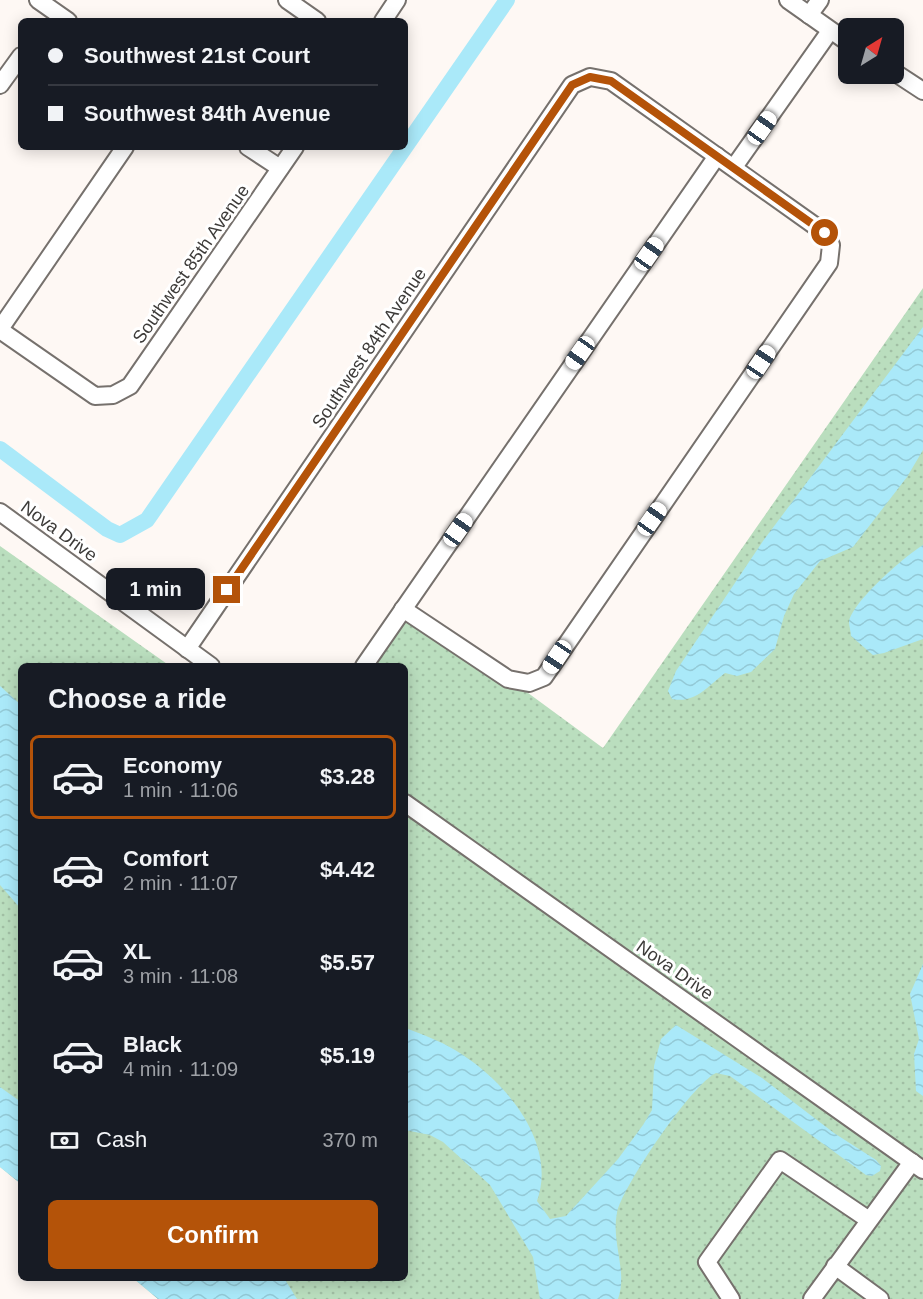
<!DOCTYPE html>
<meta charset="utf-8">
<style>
body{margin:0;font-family:Helvetica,sans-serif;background:#242831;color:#f1f3f6;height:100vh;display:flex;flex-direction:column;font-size:22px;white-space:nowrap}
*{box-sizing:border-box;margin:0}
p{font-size:20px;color:#9ea1a6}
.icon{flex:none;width:33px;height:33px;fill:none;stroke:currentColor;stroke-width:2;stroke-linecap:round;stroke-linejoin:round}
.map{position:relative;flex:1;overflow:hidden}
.sheet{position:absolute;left:18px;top:663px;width:390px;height:618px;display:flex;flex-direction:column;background:#171b24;border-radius:9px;box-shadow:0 3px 15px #0003}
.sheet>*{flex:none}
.top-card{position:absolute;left:18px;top:18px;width:390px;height:132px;border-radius:9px;box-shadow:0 3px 15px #0003;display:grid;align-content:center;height:132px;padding:0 30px;background:#171b24}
.needle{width:39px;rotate:37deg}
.buttons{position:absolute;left:838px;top:18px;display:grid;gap:12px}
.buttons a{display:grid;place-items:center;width:66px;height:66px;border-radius:9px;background:#171b24;box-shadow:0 3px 15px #0003;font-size:30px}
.end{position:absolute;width:27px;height:27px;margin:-14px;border:8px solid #b45309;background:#fff;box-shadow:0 0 0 3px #fff}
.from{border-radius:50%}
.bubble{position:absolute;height:42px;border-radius:9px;background:#171b24;box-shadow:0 3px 15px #0003;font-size:20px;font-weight:800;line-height:42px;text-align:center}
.car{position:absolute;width:18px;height:36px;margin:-18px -9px;border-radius:8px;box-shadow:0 0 4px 2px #0007;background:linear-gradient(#fff 24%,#345 0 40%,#fff 0 76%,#345 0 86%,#fff 0)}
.top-card b{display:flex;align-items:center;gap:21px;height:57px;font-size:22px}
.top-card b+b{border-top:2px solid #363941}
.top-card i{width:15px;height:15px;background:#f1f3f6}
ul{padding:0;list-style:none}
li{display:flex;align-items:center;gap:18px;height:84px;margin:0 12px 9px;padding:0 18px;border:3px solid transparent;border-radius:9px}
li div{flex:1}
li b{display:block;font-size:22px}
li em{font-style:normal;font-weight:800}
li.current{border-color:#b45309}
li>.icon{width:54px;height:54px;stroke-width:1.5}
h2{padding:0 30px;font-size:27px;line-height:72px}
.pay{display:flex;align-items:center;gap:15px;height:66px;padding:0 30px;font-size:22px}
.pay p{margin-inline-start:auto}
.primary-button{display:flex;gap:12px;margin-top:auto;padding:12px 30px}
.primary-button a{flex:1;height:69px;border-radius:9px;background:#b45309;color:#fff;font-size:24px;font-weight:800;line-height:69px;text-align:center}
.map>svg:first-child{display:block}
</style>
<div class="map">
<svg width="923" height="1299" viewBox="0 0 923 1299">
<defs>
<pattern id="grass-dots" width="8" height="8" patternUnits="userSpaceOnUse" patternTransform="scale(1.5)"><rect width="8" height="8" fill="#badebe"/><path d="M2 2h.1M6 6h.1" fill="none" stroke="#a1bfa4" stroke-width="1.8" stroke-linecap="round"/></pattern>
<pattern id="water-waves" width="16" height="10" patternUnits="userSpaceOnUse" patternTransform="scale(1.5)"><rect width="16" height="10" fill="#aae9f9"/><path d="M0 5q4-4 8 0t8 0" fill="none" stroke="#93c9d6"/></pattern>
</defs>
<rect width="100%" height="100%" fill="#fef8f4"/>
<!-- grass -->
<g fill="url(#grass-dots)">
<polygon points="923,288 923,1299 158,1299 133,1278 405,1278 405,666 368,666 411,607 603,748"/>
<polygon points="0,546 170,666 21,666 21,1184 0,1167"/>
</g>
<!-- water -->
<g fill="url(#water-waves)">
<path d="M923,327v123l-16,27 -54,70 -33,14 -26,33 -10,22 -9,33 -24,23 -14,4 -12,-3c-17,13 -30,31 -53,26l-4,-8 8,-20 87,-130z"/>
<path d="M923,545v94l-39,14 -11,2 -22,-19c0,-4 -2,-10 -2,-14 3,-20 56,-66 74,-77z"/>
<polygon points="0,686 21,705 21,909 0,885"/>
<polygon points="923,964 923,1096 916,1091 914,1054 919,1039 910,994"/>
<path d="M676,1025l86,53 72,55 42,27 5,6 -1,5 -8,5 -6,-1 -136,-99 -14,-3c-24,11 -94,114 -99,140 -6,30 11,58 1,86h-78l-7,-42 -43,-72 -47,-43 -13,-7 -25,-5v-102c17,6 35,13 50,22 49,29 103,92 82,151l13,18 16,-3 52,-57 25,-34 9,-15 2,-44 7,-27z"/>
<polygon points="0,1087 21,1102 21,1184 0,1167"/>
<polygon points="133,1278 284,1278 297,1299 158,1299"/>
</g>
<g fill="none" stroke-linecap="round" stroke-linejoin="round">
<!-- canal -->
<polyline stroke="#aae9f9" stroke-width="16" points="0,449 107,529 120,535 147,520 507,0"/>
<!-- minor casing -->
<g stroke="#76716d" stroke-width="20">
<g id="minor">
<polyline points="38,0 68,21"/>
<polyline points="287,0 317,21"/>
<polyline points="788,0 849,43"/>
<polyline points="809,15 820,0"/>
<polyline points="383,21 397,0"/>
<polyline points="894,72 923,91"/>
<polyline points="0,85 21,56"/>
<polyline points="248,147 280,168"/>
<polyline points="734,167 830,31"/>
<polyline points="0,329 125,147"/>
<polyline points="0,330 95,396 113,395 130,386 295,147"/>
<polyline points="0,512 211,666"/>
<polyline points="187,649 572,85 590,77 611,81 825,233 831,245 829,263 544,677 529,683 508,679 403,609"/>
<polyline points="364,666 717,156"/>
<polyline points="405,803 923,1170"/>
<polyline points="835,1266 880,1299"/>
<polyline points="731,1299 707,1262 780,1160 869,1220"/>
<polyline points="812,1299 912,1162"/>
</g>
</g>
<!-- minor -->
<use href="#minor" stroke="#fff" stroke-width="16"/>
</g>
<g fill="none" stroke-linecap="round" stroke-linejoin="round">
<!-- route -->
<polyline stroke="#b45309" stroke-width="8" points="227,590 572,85 590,77 611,81 825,233"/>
</g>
<g text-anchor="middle" stroke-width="6" stroke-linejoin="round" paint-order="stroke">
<!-- street labels -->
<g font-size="18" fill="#3d3b39" stroke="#fff">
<text transform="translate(191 264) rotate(-55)" y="6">Southwest 85th Avenue</text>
<text transform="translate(369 348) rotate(-56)" y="6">Southwest 84th Avenue</text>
<text transform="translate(59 531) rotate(36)" y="6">Nova Drive</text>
<text transform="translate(675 970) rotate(35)" y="6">Nova Drive</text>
</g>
</g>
</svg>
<div class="buttons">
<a><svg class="needle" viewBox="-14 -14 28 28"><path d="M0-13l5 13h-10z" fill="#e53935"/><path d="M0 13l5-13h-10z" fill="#9ea1a6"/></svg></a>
</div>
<i class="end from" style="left:825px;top:233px"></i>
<i class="end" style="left:227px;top:590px"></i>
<div class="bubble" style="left:106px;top:568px;width:99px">1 min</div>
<i class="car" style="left:762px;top:128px;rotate:35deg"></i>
<i class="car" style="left:649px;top:254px;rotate:35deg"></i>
<i class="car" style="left:580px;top:353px;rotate:215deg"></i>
<i class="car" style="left:761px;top:362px;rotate:34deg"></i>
<i class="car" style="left:652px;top:519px;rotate:35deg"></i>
<i class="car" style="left:458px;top:530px;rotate:35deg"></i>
<i class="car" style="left:557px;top:657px;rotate:214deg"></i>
<div class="top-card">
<b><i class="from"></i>Southwest 21st Court</b>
<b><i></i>Southwest 84th Avenue</b>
</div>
<section class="sheet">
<h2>Choose a ride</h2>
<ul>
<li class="current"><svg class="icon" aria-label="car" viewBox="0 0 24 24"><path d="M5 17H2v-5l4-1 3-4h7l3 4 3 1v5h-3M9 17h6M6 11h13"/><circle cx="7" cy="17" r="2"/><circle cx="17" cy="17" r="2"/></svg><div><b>Economy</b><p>1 min · 11:06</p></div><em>$3.28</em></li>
<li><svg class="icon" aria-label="car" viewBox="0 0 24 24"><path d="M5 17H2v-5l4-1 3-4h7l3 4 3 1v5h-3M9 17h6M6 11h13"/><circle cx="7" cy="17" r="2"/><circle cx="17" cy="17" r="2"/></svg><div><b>Comfort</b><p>2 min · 11:07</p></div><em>$4.42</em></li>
<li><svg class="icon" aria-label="car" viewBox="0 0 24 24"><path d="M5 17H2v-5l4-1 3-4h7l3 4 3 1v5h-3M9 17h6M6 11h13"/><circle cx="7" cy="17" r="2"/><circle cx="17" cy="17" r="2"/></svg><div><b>XL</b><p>3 min · 11:08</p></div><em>$5.57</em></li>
<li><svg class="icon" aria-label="car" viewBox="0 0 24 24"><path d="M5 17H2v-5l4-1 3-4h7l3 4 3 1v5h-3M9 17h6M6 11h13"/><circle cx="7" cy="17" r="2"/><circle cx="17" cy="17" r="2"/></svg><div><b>Black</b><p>4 min · 11:09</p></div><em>$5.19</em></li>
</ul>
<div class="pay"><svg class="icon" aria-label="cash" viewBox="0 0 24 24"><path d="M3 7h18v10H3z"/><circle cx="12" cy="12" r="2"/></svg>Cash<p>370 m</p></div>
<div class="primary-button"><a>Confirm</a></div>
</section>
</div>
